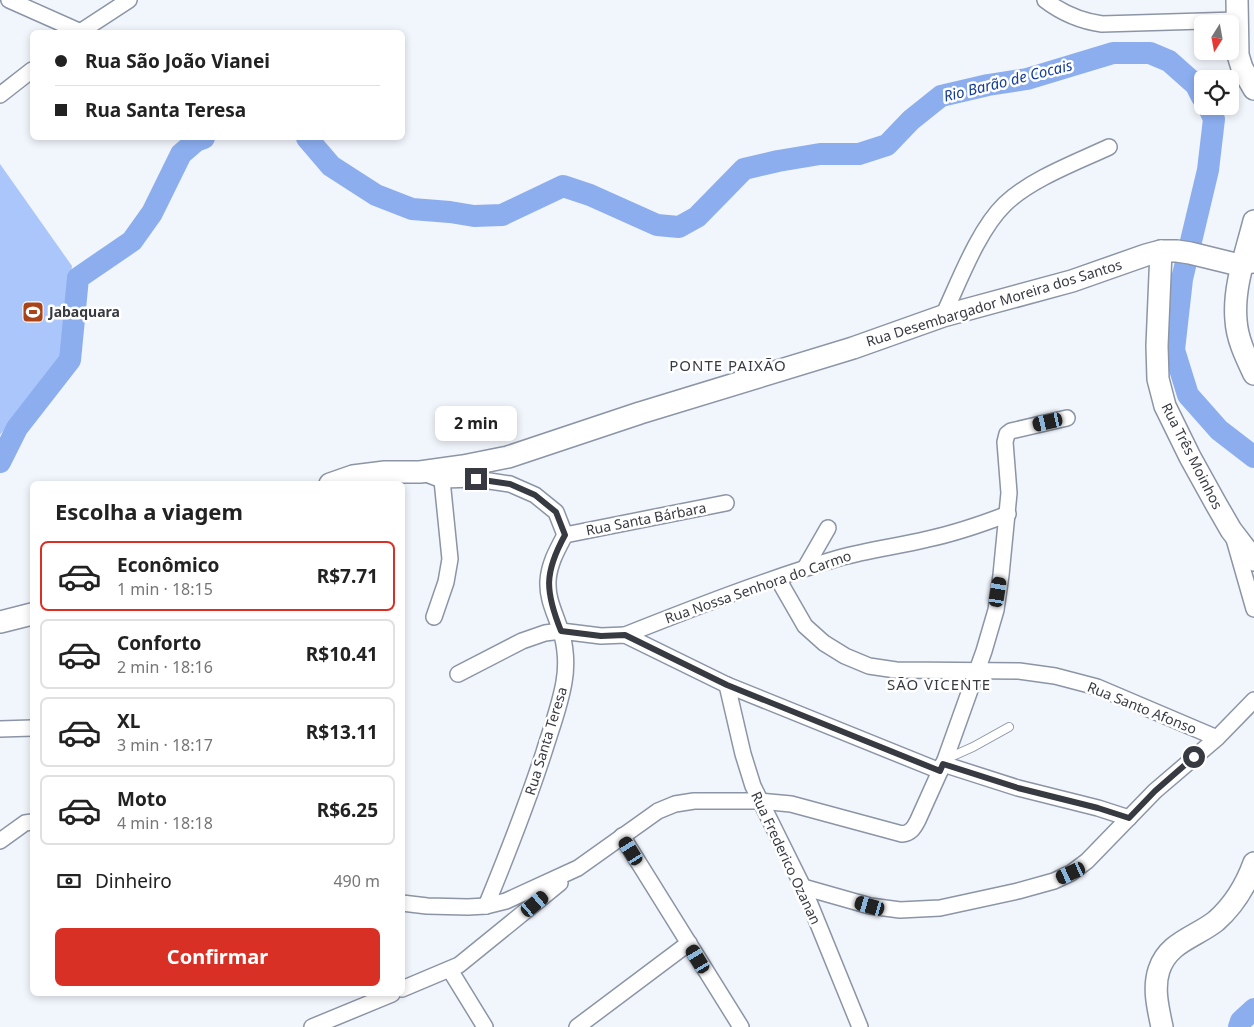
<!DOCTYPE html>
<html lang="pt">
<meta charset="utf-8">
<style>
body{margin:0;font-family:"Noto Sans",sans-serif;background:#f2f2f2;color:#222;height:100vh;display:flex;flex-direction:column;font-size:19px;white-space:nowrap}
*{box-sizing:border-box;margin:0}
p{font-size:16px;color:#767676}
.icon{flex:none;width:28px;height:28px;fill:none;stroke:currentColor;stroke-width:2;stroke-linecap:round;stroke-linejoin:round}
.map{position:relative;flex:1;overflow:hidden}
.drawer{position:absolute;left:30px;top:481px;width:375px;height:515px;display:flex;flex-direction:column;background:#fff;border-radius:8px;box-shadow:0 2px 8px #0003}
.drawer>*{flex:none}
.hud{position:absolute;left:30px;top:30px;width:375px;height:110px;border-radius:8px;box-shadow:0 2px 8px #0003;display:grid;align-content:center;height:110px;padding:0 25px;background:#fff}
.needle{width:32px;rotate:191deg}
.buttons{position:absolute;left:1194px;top:15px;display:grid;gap:10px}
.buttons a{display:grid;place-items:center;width:45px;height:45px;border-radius:8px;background:#fff;box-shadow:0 2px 8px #0003;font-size:25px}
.end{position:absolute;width:22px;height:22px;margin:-11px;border:6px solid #373a41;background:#fff;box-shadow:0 0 0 2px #fff}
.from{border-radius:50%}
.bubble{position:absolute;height:35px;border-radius:8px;background:#fff;box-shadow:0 2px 8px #0003;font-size:16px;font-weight:700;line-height:35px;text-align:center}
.car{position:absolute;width:15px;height:30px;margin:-15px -8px;border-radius:6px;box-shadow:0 0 4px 1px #0007;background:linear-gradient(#222 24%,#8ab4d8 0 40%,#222 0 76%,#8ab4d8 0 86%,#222 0)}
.hud b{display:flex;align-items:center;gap:18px;height:48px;font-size:19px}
.hud b+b{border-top:1px solid #e0e0e0}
.hud i{width:12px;height:12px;background:#222}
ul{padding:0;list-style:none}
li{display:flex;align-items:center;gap:15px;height:70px;margin:0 10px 8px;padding:0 15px;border:2px solid #e0e0e0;border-radius:8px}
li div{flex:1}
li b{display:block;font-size:19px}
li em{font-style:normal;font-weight:700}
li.on{border-color:#d93025}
li>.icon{width:45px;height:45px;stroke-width:1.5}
h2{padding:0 25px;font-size:22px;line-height:60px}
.pay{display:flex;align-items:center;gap:12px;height:55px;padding:0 25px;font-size:19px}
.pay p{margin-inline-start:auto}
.action{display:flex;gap:10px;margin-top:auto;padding:10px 25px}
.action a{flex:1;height:58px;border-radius:8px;background:#d93025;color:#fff;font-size:20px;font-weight:700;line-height:58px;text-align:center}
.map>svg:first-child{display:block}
</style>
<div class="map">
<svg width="1254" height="1027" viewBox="0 0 1254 1027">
<rect width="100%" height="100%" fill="#f1f5fc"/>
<!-- green -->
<polygon fill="#abc6fa" points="0,164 72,266 61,357 0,435"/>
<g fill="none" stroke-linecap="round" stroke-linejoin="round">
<!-- river -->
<g stroke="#8caeef" stroke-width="22">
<polyline points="1208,106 1214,119 1208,170 1182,279 1174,350 1188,395 1219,430 1254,457"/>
<polyline points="307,138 331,166 376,195 412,209 450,212 474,216 502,215 563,186 590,195 657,225 679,227 697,217 744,169 778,161 820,154 859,154 887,145 911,120 941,96 988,85 1027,79 1113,53 1150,53 1169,61 1196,85 1202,97"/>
<polyline points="0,462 17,428 70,360 78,278 132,241 152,213 181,154 196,141 204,138"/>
<polyline points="1239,1027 1241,1021 1254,1009"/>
</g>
<!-- lane casing -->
<g stroke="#8c95a5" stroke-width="10">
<polyline id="lane" points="946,759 973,747 1009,727"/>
</g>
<!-- street casing -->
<g stroke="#8c95a5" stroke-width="18">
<g id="street">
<polyline points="9,0 81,32"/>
<path d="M1045,0c17,13 36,21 57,24l135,-4"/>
<polyline points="80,32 129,0"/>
<polyline points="0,95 32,70"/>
<path d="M943,316c16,-34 35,-86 62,-112 26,-25 72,-42 104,-57"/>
<path d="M424,473l18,7 34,-1 34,5 25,11 21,17 9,23c-8,15 -16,29 -17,46 -1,18 7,32 12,48 6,16 7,37 4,53 -4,24 -13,47 -20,70 -17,52 -37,103 -58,154"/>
<polyline points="565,535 726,503"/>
<polyline points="1234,539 1254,609"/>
<polyline points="805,568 828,528"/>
<polyline points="778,579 805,626 824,643 845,656 869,666 896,670 1019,671 1055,676 1097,687 1217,738"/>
<polyline points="434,617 446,582 450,559 442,480"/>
<path d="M625,635c71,-28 142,-56 214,-77 30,-8 60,-12 89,-19 28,-6 54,-15 80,-25"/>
<polyline points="458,674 522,641 545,633 561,631 601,636 625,635 727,685 940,771"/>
<polyline points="727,685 743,754 753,786 803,887 860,1027"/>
<polyline points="0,729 32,728"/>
<polyline points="943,764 1018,788 1098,808 1129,818"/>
<polyline points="622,836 741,1027"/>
<polyline points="0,841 25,823 32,822"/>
<polyline points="803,887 870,906 900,910 940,908 1018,891 1054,881 1071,873 1087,861 1155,791 1217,738 1254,700"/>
<path d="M402,903l25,3 41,1 18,-1 20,-5 72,-33 80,-57 17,-7 19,-3h65l32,3 111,30c9,-1 12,-6 16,-14l27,-60 39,-109 12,-41 5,-35 8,-82 -4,-51 2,-8 4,-3 56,-13"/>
<polyline points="450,970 485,1027"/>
<polyline points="402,989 459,965 560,883"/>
<polyline points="312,1027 392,994"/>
<polyline points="577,1027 689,943"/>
</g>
</g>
<!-- secondary casing -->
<g stroke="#8c95a5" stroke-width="24">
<g id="secondary">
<polyline points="1237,0 1238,55 1242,68 1254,89"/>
<path d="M1254,221c-8,32 -21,66 -18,99 1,19 10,37 18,54"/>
<polyline points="1161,251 1157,346 1158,379 1165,406 1190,457 1216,504 1231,530 1254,560"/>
<polyline points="330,484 353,476 385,472 420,472 463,466 508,457 640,413 853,348 943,316 1072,281 1146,255 1161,251 1177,251 1190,253 1235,264 1254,262"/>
<polyline points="0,622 32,614"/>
<path d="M1162,1027c-4,-19 -9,-39 -3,-57 9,-28 37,-33 57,-49 18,-16 30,-36 38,-58"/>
</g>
</g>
<!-- lane -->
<use href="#lane" stroke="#fff" stroke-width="8"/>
<!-- street -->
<use href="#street" stroke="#fff" stroke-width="15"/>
<!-- secondary -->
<use href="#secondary" stroke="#fff" stroke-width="21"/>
</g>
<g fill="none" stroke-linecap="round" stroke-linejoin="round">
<!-- route -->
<path stroke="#373a41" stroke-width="6" d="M476,479l34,5 25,11 21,17 9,23c-21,38 -20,56 -4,96l40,5 24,-1 102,50 213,86 3,-7 75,24 80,20 31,10 26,-27 39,-34"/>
</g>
<!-- icons -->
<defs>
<g id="stadium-square" transform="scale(1.125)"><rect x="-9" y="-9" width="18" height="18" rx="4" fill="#a94418" stroke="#fff"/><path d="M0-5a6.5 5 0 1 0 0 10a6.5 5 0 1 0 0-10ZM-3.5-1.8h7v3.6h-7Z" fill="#fff"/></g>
</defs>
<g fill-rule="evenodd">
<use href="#stadium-square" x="33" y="312"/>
</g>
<g text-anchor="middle" stroke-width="5" stroke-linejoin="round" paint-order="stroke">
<!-- street labels -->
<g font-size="14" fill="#373a41" stroke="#fff">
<text transform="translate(994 303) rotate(-17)" y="5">Rua Desembargador Moreira dos Santos</text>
<text transform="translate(1192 456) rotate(63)" y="5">Rua Três Moinhos</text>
<text transform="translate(646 519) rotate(-11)" y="5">Rua Santa Bárbara</text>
<text transform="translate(758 587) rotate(-19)" y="5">Rua Nossa Senhora do Carmo</text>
<text transform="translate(1142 708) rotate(22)" y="5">Rua Santo Afonso</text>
<text transform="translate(546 741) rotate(-73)" y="5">Rua Santa Teresa</text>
<text transform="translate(786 858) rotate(65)" y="5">Rua Frederico Ozanan</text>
</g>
<!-- poi labels -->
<g font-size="14" font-weight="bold" fill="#373a41" stroke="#fff" text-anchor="start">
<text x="49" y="317">Jabaquara</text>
</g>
<!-- water labels -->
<g font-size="15" font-style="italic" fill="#143d99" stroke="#fff">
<text transform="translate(1008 81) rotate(-14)" y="5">Rio Barão de Cocais</text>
</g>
<!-- neighbourhood labels -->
<g font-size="15" letter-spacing="1" fill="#373a41" stroke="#fff">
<text x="728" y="371">PONTE PAIXÃO</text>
<text x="939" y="690">SÃO VICENTE</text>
</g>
</g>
</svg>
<div class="buttons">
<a><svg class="needle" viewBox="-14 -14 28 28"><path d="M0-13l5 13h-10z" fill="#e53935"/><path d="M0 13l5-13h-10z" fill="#767676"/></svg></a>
<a><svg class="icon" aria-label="locate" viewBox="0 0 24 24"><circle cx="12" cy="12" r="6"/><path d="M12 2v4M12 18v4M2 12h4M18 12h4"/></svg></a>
</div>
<i class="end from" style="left:1194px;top:757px"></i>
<i class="end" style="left:476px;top:479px"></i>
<div class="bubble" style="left:435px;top:406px;width:82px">2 min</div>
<i class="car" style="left:1048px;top:422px;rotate:257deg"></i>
<i class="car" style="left:998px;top:592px;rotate:9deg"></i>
<i class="car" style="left:631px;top:851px;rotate:328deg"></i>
<i class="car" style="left:1071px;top:873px;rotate:245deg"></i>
<i class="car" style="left:535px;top:904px;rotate:50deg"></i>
<i class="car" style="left:870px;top:906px;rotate:286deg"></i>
<i class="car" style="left:698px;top:959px;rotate:329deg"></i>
<div class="hud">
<b><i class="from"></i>Rua São João Vianei</b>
<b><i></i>Rua Santa Teresa</b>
</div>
<section class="drawer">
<h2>Escolha a viagem</h2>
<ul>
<li class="on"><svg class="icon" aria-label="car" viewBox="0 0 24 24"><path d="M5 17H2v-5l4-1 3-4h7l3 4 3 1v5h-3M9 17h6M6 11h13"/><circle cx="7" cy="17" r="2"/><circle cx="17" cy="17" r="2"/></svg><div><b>Econômico</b><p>1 min · 18:15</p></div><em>R$7.71</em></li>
<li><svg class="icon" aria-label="car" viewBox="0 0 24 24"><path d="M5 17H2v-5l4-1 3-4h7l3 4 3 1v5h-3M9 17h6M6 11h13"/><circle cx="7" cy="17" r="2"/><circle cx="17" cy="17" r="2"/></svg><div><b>Conforto</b><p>2 min · 18:16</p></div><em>R$10.41</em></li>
<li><svg class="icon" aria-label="car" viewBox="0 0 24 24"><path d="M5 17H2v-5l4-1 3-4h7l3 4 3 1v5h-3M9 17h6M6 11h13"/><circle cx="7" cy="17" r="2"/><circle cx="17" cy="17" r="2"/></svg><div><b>XL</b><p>3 min · 18:17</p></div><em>R$13.11</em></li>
<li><svg class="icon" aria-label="car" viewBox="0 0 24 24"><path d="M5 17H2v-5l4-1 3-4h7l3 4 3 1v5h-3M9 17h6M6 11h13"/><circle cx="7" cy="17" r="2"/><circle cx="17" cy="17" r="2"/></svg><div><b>Moto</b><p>4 min · 18:18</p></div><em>R$6.25</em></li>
</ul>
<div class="pay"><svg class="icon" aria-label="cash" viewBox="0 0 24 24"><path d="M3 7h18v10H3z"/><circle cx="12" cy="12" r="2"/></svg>Dinheiro<p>490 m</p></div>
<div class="action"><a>Confirmar</a></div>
</section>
</div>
